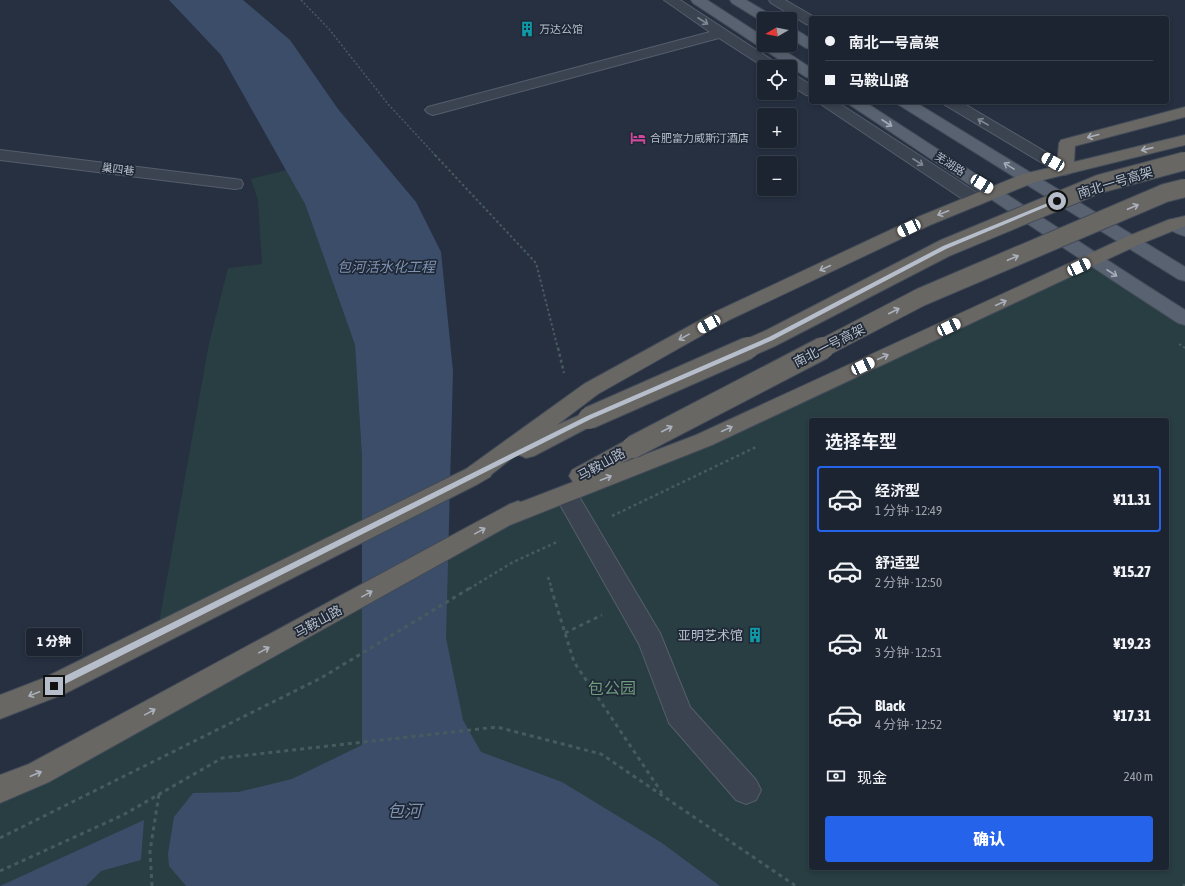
<!DOCTYPE html>
<html lang="zh">
<meta charset="utf-8">
<style>
body{margin:0;font-family:"Asap Condensed","Noto Sans SC",sans-serif;background:#252c39;color:#f1f3f6;height:100vh;display:flex;flex-direction:column;font-size:15px;white-space:nowrap}
*{box-sizing:border-box;margin:0}
p{font-size:13px;color:#a0a4ab}
.icon{flex:none;width:22px;height:22px;fill:none;stroke:currentColor;stroke-width:2;stroke-linecap:round;stroke-linejoin:round}
.map{position:relative;flex:1;overflow:hidden}
.drawer{position:absolute;left:809px;top:418px;width:360px;height:452px;display:flex;flex-direction:column;background:#1c2431;border-radius:4px;box-shadow:0 2px 6px #0003,0 0 0 1px #3a414d}
.drawer>*{flex:none}
.guide{position:absolute;left:809px;top:16px;width:360px;height:88px;border-radius:4px;box-shadow:0 2px 6px #0003,0 0 0 1px #3a414d;display:grid;align-content:center;height:88px;padding:0 16px;background:#1c2431}
.needle{width:26px;rotate:261deg}
.tools{position:absolute;left:757px;top:12px;display:grid;gap:8px}
.tools a{display:grid;place-items:center;width:40px;height:40px;border-radius:4px;background:#1c2431;box-shadow:0 2px 6px #0003,0 0 0 1px #3a414d;font-size:20px}
.end{position:absolute;width:18px;height:18px;margin:-9px;border:5px solid #b7becb;background:#111;box-shadow:0 0 0 2px #111}
.from{border-radius:50%}
.bubble{position:absolute;height:28px;border-radius:4px;background:#1c2431;box-shadow:0 2px 6px #0003,0 0 0 1px #3a414d;font-size:13px;font-weight:800;line-height:28px;text-align:center}
.car{position:absolute;width:12px;height:24px;margin:-12px -6px;border-radius:5px;box-shadow:0 0 3px 1px #0007;background:linear-gradient(#fff 24%,#345 0 40%,#fff 0 76%,#345 0 86%,#fff 0)}
.guide b{display:flex;align-items:center;gap:14px;height:38px;font-size:15px}
.guide b+b{border-top:1px solid #3a414d}
.guide i{width:10px;height:10px;background:#f1f3f6}
ul{padding:0;list-style:none}
li{display:flex;align-items:center;gap:12px;height:66px;margin:0 8px 6px;padding:0 8px;border:2px solid transparent;border-radius:4px}
li div{flex:1}
li b{display:block;font-size:15px}
li em{font-style:normal;font-weight:800}
li.selected{border-color:#2563eb}
li>.icon{width:36px;height:36px;stroke-width:1.5}
h2{padding:0 16px;font-size:18px;line-height:48px}
.pay{display:flex;align-items:center;gap:10px;height:44px;padding:0 16px;font-size:15px}
.pay p{margin-inline-start:auto}
.button{display:flex;gap:8px;margin-top:auto;padding:8px 16px}
.button a{flex:1;height:46px;border-radius:4px;background:#2563eb;color:#fff;font-size:16px;font-weight:800;line-height:46px;text-align:center}
.map>svg:first-child{display:block}
</style>
<div class="map">
<svg width="1185" height="886" viewBox="0 0 1185 886">
<rect width="100%" height="100%" fill="#263041"/>
<!-- green -->
<g fill="#283e42" fill-rule="evenodd">
<polygon points="286,170 305,204 355,345 362,457 363,532 157,634 209,343 228,268 262,264 258,200 251,179"/>
<path d="M1093,260l92,59v567h-1185v-97l505,-271 199,-78zM811,420h356v448h-356z"/>
</g>
<!-- water -->
<g fill="#3c4d69">
<polygon points="169,0 243,0 290,40 338,109 416,202 441,252 453,371 446,638 463,720 481,752 562,782 662,843 720,886 186,886 169,866 168,854 174,817 193,793 238,792 292,779 362,745 362,457 355,345 305,204 221,55"/>
<polygon points="144,820 141,860 101,871 86,886 0,886"/>
</g>
<g fill="none" stroke-linecap="round" stroke-linejoin="round">
<!-- minor casing -->
<g stroke="#555e6b" stroke-width="2">
<g id="minor">
<polygon points="664,0 680,0 778,64 780,67 764,67 719,38 433,115 428,113 425,110 428,107 710,32"/>
<polygon points="769,0 785,0 816,18 811,18 811,25 806,24 771,3"/>
<polygon points="790,74 795,75 811,85 811,96 806,95 790,85"/>
<polygon points="819,102 837,102 982,196 985,200 982,204 976,205 970,204 822,105"/>
<polygon points="942,102 961,102 1071,167 1073,170 1071,173 1065,175 1059,173 945,105"/>
<polygon points="0,150 235,179 241,180 243,184 241,188 235,189 0,160"/>
<polygon points="566,485 574,488 660,633 690,707 756,780 761,790 756,800 746,804 736,800 669,723 639,644 554,494 558,488"/>
</g>
</g>
<!-- primary casing -->
<g stroke="#444c5a" stroke-width="2">
<g id="primary">
<polygon points="691,0 707,0 764,37 764,45 776,45 811,68 811,78 806,77 693,3"/>
<polygon points="730,0 746,0 773,16 775,19 764,19 763,22 732,3"/>
<polygon points="790,28 795,29 811,39 811,49 806,48 790,38"/>
<path d="M847,102h18c107,69 213,140 320,208v15l-7,-2c-110,-71 -219,-146 -328,-218z"/>
<polygon points="896,102 915,102 1185,267 1185,281 1178,279 899,105"/>
<path d="M1174,219l11,4v13c-8,-2 -15,-5 -20,-12l3,-4z"/>
</g>
</g>
<!-- trunk casing -->
<g stroke="#424b58" stroke-width="2">
<g id="trunk">
<polygon points="1185,107 1185,117 1075,146 1074,162 1185,135 1185,145 1035,182 930,225 729,320 598,394 557,425 589,411 597,413 600,418 597,423 534,456 526,458 517,454 492,474 490,477 478,484 64,694 0,719 0,695 44,678 466,469 584,384 715,312 918,217 1023,174 1057,166 1059,143 1061,140"/>
<polygon points="1185,216 1185,226 1138,245 712,445 510,525 49,782 0,803 0,775 29,764 510,504 518,501 521,502 573,482 569,476 572,470 625,441 633,439 641,441 644,447 641,453 620,464 696,435 1126,237 1168,220"/>
</g>
</g>
<!-- path-far3 -->
<polyline stroke="#475b5f" stroke-width="1.5" stroke-dasharray="2 2" stroke-linecap="butt" points="301,0 329,29 388,104 436,156"/>
<!-- path-far2 -->
<g stroke="#475b5f" stroke-width="2" stroke-dasharray="2.5 2.5" stroke-linecap="butt">
<polyline points="435,155 536,263 558,349"/>
<polyline points="1179,344 1185,348"/>
</g>
<!-- path-far1 -->
<g stroke="#475b5f" stroke-width="2.5" stroke-dasharray="3 3" stroke-linecap="butt">
<polyline points="558,348 564,373"/>
<polyline points="612,516 756,447"/>
<polyline points="548,577 552,589"/>
<polyline points="469,589 513,562 559,541"/>
</g>
<!-- path -->
<g stroke="#475b5f" stroke-width="3" stroke-dasharray="4 4" stroke-linecap="butt">
<polyline points="551,588 574,662 662,793"/>
<polyline points="565,633 602,615"/>
<polyline points="0,838 321,678 470,588"/>
<polyline points="0,871 123,815 222,758 497,727 601,754 796,886"/>
<polyline points="152,886 150,851 159,794"/>
<polyline points="1183,886 1185,885"/>
</g>
<!-- minor -->
<use href="#minor" fill="#3b4351" fill-rule="evenodd"/>
<!-- primary -->
<use href="#primary" fill="#596271" fill-rule="evenodd"/>
<!-- trunk -->
<use href="#trunk" fill="#686764" fill-rule="evenodd"/>
<!-- trunk-bridge-far1 casing -->
<g stroke="#424b58" stroke-width="20" stroke-linecap="butt">
<g id="trunk-bridge-far1">
<polyline points="746,349 771,338 945,248 1099,184 1185,161"/>
<polyline points="821,349 921,297 1165,193 1185,188"/>
</g>
</g>
<!-- trunk-bridge casing -->
<g stroke="#424b58" stroke-width="24" stroke-linecap="butt">
<g id="trunk-bridge">
<polyline points="589,418 748,348"/>
<polyline points="633,447 823,348"/>
</g>
</g>
<!-- trunk-bridge-far1 -->
<use href="#trunk-bridge-far1" stroke="#686764" stroke-width="18"/>
<!-- trunk-bridge -->
<use href="#trunk-bridge" stroke="#686764" stroke-width="22"/>
</g>
<!-- one-way arrows -->
<defs><path id="oneway-shaft" d="M-6 0H5M1.5-3L5.5 0L1.5 3" fill="none" stroke-width="1.6" stroke-linecap="round" stroke-linejoin="round"/></defs>
<g stroke="#7f8794">
<use href="#oneway-shaft" transform="translate(703 21) rotate(33)"/>
<use href="#oneway-shaft" transform="translate(983 122) rotate(-150)"/>
<use href="#oneway-shaft" transform="translate(918 162) rotate(33)"/>
</g>
<g stroke="#a4acb9">
<use href="#oneway-shaft" transform="translate(887 123) rotate(33)"/>
<use href="#oneway-shaft" transform="translate(1009 166) rotate(-149)"/>
<use href="#oneway-shaft" transform="translate(1112 273) rotate(33)"/>
</g>
<g stroke="#abb1bc">
<use href="#oneway-shaft" transform="translate(1093 136) rotate(165)"/>
<use href="#oneway-shaft" transform="translate(1147 149) rotate(167)"/>
<use href="#oneway-shaft" transform="translate(1133 207) rotate(-23)"/>
<use href="#oneway-shaft" transform="translate(943 213) rotate(158)"/>
<use href="#oneway-shaft" transform="translate(1013 258) rotate(-23)"/>
<use href="#oneway-shaft" transform="translate(825 268) rotate(155)"/>
<use href="#oneway-shaft" transform="translate(1001 303) rotate(-25)"/>
<use href="#oneway-shaft" transform="translate(894 311) rotate(-27)"/>
<use href="#oneway-shaft" transform="translate(684 337) rotate(151)"/>
<use href="#oneway-shaft" transform="translate(883 357) rotate(-25)"/>
<use href="#oneway-shaft" transform="translate(667 429) rotate(-27)"/>
<use href="#oneway-shaft" transform="translate(727 429) rotate(-25)"/>
<use href="#oneway-shaft" transform="translate(606 478) rotate(-21)"/>
<use href="#oneway-shaft" transform="translate(480 531) rotate(-29)"/>
<use href="#oneway-shaft" transform="translate(367 594) rotate(-29)"/>
<use href="#oneway-shaft" transform="translate(264 650) rotate(-29)"/>
<use href="#oneway-shaft" transform="translate(34 694) rotate(158)"/>
<use href="#oneway-shaft" transform="translate(150 712) rotate(-29)"/>
<use href="#oneway-shaft" transform="translate(36 774) rotate(-23)"/>
</g>
<!-- route -->
<polygon fill="#b7becb" points="1055,200 1060,201 946,249 773,340 591,419 57,688 51,688 51,683 587,416 769,337 943,246"/>
<!-- icons -->
<defs>
<g id="building-bare" transform="scale(1.2)"><path d="M-4-6H4V6H1V3H-1V6H-4ZM-2.5-4.3h1.7v1.8h-1.7ZM.8-4.3h1.7v1.8H.8ZM-2.5-1h1.7V.8h-1.7ZM.8-1h1.7V.8H.8Z" fill="#0f9aa8" stroke="#1f2836" stroke-width="2.5" paint-order="stroke"/></g>
<g id="hotel-bare" transform="scale(1.2)"><path d="M-6-4.5h1.5V1H6V5H4.5V3h-9V5H-6ZM-4 0a1.8 1.8 0 1 1 3.6 0ZM.5 0V-2.5h3Q6-2.5 6 0Z" fill="#d1479c" stroke="#1f2836" stroke-width="2.5" paint-order="stroke"/></g>
</defs>
<g fill-rule="evenodd">
<use href="#building-bare" x="527" y="29"/>
<use href="#hotel-bare" x="638" y="138"/>
<use href="#building-bare" x="755" y="635"/>
</g>
<g text-anchor="middle" stroke-width="3.5" stroke-linejoin="round" paint-order="stroke">
<!-- far-poi labels -->
<g font-size="11" fill="#b7becb" stroke="#1f2836" text-anchor="start">
<text x="539" y="33">万达公馆</text>
<text x="650" y="142">合肥富力威斯汀酒店</text>
</g>
<!-- far-street labels -->
<g font-size="11" fill="#b7becb" stroke="#1f2836">
<text transform="translate(950 164) rotate(33)" y="4">芜湖路</text>
<text transform="translate(118 169) rotate(7)" y="4">巢四巷</text>
</g>
<!-- street labels -->
<g font-size="13" fill="#b7becb" stroke="#1f2836">
<text transform="translate(1115 182) rotate(-17)" y="5">南北一号高架</text>
<text transform="translate(829 345) rotate(-27)" y="5">南北一号高架</text>
<text transform="translate(601 464) rotate(-29)" y="5">马鞍山路</text>
<text transform="translate(318 621) rotate(-29)" y="5">马鞍山路</text>
</g>
<!-- poi labels -->
<g font-size="13" fill="#b7becb" stroke="#1f2836" text-anchor="end">
<text x="743" y="640">亚明艺术馆</text>
</g>
<!-- water labels -->
<g font-size="14" font-style="italic" fill="#7f92b2" stroke="#1f2836">
<text x="386" y="272">包河活水化工程</text>
</g>
<!-- near-park labels -->
<g font-size="16" fill="#6f9c7b" stroke="#1f2836">
<text x="612" y="694">包公园</text>
</g>
<!-- near-water labels -->
<g font-size="17" font-style="italic" fill="#7f92b2" stroke="#1f2836">
<text x="404" y="817">包河</text>
</g>
</g>
</svg>
<div class="tools">
<a><svg class="needle" viewBox="-14 -14 28 28"><path d="M0-13l5 13h-10z" fill="#e53935"/><path d="M0 13l5-13h-10z" fill="#a0a4ab"/></svg></a>
<a><svg class="icon" aria-label="locate" viewBox="0 0 24 24"><circle cx="12" cy="12" r="6"/><path d="M12 2v4M12 18v4M2 12h4M18 12h4"/></svg></a>
<a>+</a>
<a>−</a>
</div>
<i class="end from" style="left:1057px;top:201px"></i>
<i class="end" style="left:54px;top:686px"></i>
<div class="bubble" style="left:26px;top:628px;width:56px">1 分钟</div>
<i class="car" style="left:1053px;top:162px;rotate:300deg"></i>
<i class="car" style="left:982px;top:184px;rotate:122deg"></i>
<i class="car" style="left:909px;top:228px;rotate:245deg"></i>
<i class="car" style="left:1079px;top:267px;rotate:65deg"></i>
<i class="car" style="left:709px;top:324px;rotate:241deg"></i>
<i class="car" style="left:949px;top:327px;rotate:65deg"></i>
<i class="car" style="left:863px;top:366px;rotate:65deg"></i>
<div class="guide">
<b><i class="from"></i>南北一号高架</b>
<b><i></i>马鞍山路</b>
</div>
<section class="drawer">
<h2>选择车型</h2>
<ul>
<li class="selected"><svg class="icon" aria-label="car" viewBox="0 0 24 24"><path d="M5 17H2v-5l4-1 3-4h7l3 4 3 1v5h-3M9 17h6M6 11h13"/><circle cx="7" cy="17" r="2"/><circle cx="17" cy="17" r="2"/></svg><div><b>经济型</b><p>1 分钟 · 12:49</p></div><em>¥11.31</em></li>
<li><svg class="icon" aria-label="car" viewBox="0 0 24 24"><path d="M5 17H2v-5l4-1 3-4h7l3 4 3 1v5h-3M9 17h6M6 11h13"/><circle cx="7" cy="17" r="2"/><circle cx="17" cy="17" r="2"/></svg><div><b>舒适型</b><p>2 分钟 · 12:50</p></div><em>¥15.27</em></li>
<li><svg class="icon" aria-label="car" viewBox="0 0 24 24"><path d="M5 17H2v-5l4-1 3-4h7l3 4 3 1v5h-3M9 17h6M6 11h13"/><circle cx="7" cy="17" r="2"/><circle cx="17" cy="17" r="2"/></svg><div><b>XL</b><p>3 分钟 · 12:51</p></div><em>¥19.23</em></li>
<li><svg class="icon" aria-label="car" viewBox="0 0 24 24"><path d="M5 17H2v-5l4-1 3-4h7l3 4 3 1v5h-3M9 17h6M6 11h13"/><circle cx="7" cy="17" r="2"/><circle cx="17" cy="17" r="2"/></svg><div><b>Black</b><p>4 分钟 · 12:52</p></div><em>¥17.31</em></li>
</ul>
<div class="pay"><svg class="icon" aria-label="cash" viewBox="0 0 24 24"><path d="M3 7h18v10H3z"/><circle cx="12" cy="12" r="2"/></svg>现金<p>240 m</p></div>
<div class="button"><a>确认</a></div>
</section>
</div>
